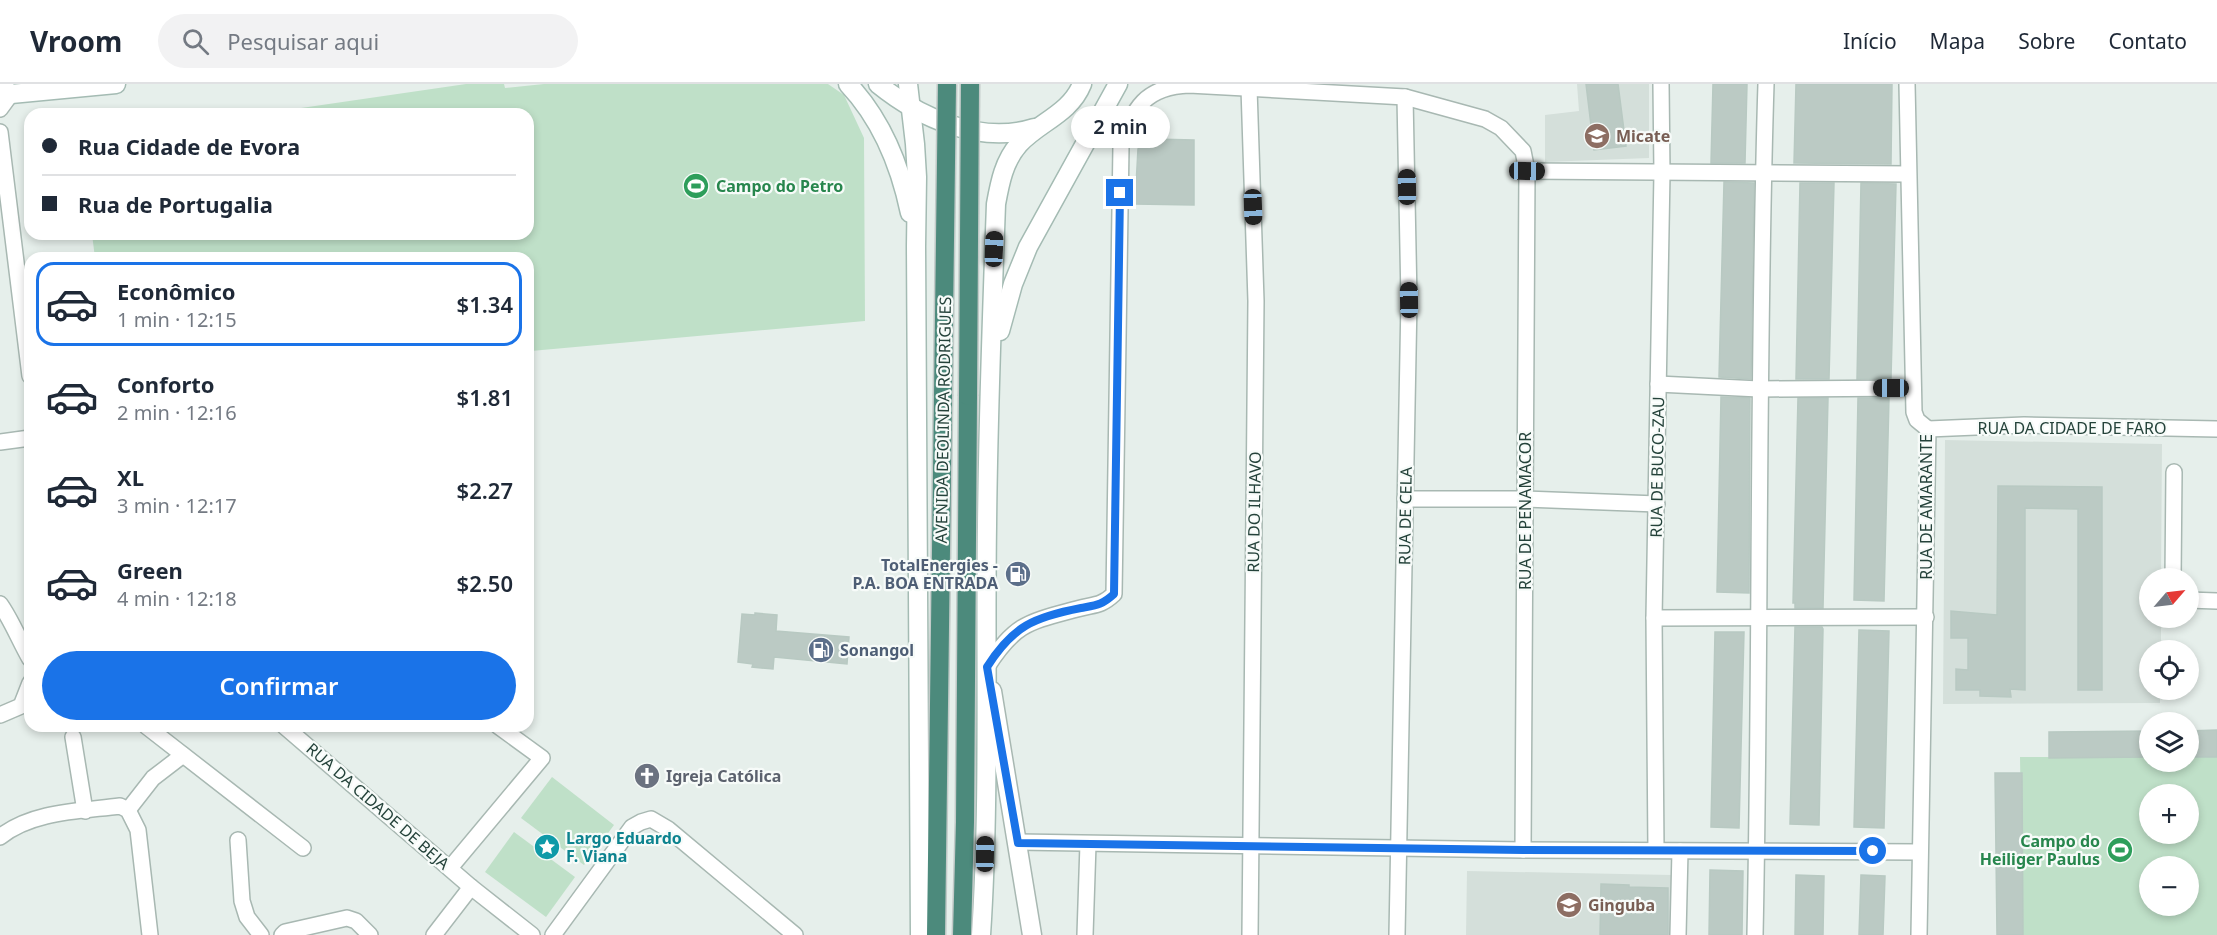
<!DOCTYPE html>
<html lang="pt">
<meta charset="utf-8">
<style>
body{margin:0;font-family:"Noto Sans",sans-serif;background:#f2f2f3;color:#1f2937;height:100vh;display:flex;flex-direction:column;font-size:22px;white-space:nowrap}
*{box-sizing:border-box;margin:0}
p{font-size:20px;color:#747a83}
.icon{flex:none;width:33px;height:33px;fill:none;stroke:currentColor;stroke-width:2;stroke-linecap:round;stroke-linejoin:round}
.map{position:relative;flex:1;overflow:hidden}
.sheet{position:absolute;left:24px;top:168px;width:510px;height:480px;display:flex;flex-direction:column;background:#fff;border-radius:18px;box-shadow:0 3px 9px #0003}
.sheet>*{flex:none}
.top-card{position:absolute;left:24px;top:24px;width:510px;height:132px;border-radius:18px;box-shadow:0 3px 9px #0003;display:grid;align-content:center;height:132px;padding:0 18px;background:#fff}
.needle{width:39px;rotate:62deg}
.fabs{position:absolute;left:2139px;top:484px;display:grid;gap:12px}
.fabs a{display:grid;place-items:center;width:60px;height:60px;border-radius:50%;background:#fff;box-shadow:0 3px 9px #0003;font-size:30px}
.end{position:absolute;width:27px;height:27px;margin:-14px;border:8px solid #1a73e8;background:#fff;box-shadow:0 0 0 3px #fff}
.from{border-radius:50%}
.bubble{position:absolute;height:42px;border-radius:21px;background:#fff;box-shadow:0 3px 9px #0003;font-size:20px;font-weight:600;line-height:42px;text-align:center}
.car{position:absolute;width:18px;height:36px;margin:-18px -9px;border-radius:8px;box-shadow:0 0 4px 2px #0007;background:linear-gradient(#222 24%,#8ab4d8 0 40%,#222 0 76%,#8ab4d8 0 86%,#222 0)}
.top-card b{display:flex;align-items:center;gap:21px;height:57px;font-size:22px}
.top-card b+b{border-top:2px solid #e0e1e3}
.top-card i{width:15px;height:15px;background:#1f2937}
ul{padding:10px 0 0;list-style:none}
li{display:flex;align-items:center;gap:18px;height:84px;margin:0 12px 9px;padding:0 6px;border:3px solid transparent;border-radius:18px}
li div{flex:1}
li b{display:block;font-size:22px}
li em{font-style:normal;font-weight:600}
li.selected{border-color:#1a73e8}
li>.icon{width:54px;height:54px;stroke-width:1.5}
.action{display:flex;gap:12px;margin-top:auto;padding:12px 18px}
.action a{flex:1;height:69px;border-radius:36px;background:#1a73e8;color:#fff;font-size:24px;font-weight:600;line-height:69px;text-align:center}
header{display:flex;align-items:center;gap:36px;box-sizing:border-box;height:84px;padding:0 30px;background:#fff;border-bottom:2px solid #e0e1e3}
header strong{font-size:28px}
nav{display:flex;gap:33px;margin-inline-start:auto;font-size:21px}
.search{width:420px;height:54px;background:#f2f2f3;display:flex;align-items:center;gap:15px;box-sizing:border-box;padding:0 21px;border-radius:33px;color:#747a83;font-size:22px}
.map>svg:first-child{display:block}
</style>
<header>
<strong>Vroom</strong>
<div class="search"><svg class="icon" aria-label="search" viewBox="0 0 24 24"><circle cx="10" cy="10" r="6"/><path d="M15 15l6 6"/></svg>Pesquisar aqui</div>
<nav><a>Início</a><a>Mapa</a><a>Sobre</a><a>Contato</a></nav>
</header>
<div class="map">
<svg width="2217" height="851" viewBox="0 0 2217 851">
<rect width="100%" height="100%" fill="#e6efeb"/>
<!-- built -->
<g fill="#d4dfda">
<polygon points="1577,0 1649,0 1649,74 1545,78 1545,31 1579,27"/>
<polygon points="1945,356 2162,360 2161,495 2150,495 2150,534 2161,534 2161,567 2150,567 2150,606 2160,606 2160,619 1943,620"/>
<polygon points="1467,787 1671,791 1671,851 1466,851"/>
</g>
<!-- green -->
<g fill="#bfe0c8" fill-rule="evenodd">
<polygon points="466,0 504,0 505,4 544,0 828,0 844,11 864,54 865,237 531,267 528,247 528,174 95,174 92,150 528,150 528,30 260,30"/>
<path d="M2020,673h129l1,5h38l1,-5h28v178h-194zM2150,711h38v39h-38zM2150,783h38v39h-38z"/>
<polygon points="552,693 614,741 584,781 521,734"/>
<polygon points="514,748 575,793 546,833 485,788"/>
</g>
<!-- building -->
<g fill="#bbcac4" stroke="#b8c9c2" stroke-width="1.5">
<polygon points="1586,0 1618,0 1626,62 1594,66"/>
<polygon points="1713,0 1747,0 1745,79 1711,79"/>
<polygon points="1796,0 1892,0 1891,80 1794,79"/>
<polygon points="1153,55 1194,56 1194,121 1135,120 1138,65 1141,60"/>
<polygon points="1724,98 1754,99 1751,295 1719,293"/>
<polygon points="1800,99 1834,99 1829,295 1796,295"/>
<polygon points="1861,99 1896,100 1891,294 1857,295"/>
<polygon points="1721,313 1750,314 1749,509 1717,508"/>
<polygon points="1798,314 1828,314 1823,524 1795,524 1795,519 1793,519"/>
<polygon points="1858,314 1889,314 1884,517 1854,516"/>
<polygon points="1998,402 2102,403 2102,606 2078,606 2078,425 2025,424 2025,606 2010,605 2011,613 1980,612 1980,606 1956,606 1956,585 1968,586 1968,554 1951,554 1951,527 1997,531"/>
<polygon points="755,529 777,531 776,547 849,553 847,580 774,573 773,585 752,583 753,580 738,578 742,530 755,531"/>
<polygon points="1795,543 1822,543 1823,545 1819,741 1790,740"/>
<polygon points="1859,546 1889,547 1884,744 1854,743"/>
<polygon points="1715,548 1744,548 1739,744 1711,743"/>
<polygon points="2217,646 2217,673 2188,673 2188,647"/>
<polygon points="2150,647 2150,673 2049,674 2049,648"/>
<polygon points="1995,689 2022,689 2023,851 1997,851"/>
<polygon points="1710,786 1743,787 1742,851 1709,851"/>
<polygon points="1796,791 1824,792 1823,851 1795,851"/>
<polygon points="1861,791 1885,792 1883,851 1859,851"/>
<polygon points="1601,800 1629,801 1629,803 1668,804 1668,851 1600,851"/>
</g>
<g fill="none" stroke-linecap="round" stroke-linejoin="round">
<!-- minor casing -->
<g stroke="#a8b8b2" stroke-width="18">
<g id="minor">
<polyline points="1907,0 1914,328 1917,336 1928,345"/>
<polyline points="1249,4 1256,217 1250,851"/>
<polyline points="0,25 11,10"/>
<polyline points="0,48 30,292"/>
<polyline points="1527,87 1908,90"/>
<polyline points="1658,300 1759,305 1913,304"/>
<polyline points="1928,345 2024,341 2217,345"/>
<polyline points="0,358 30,354"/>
<polyline points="1405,415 1525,415 1657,420"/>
<polyline points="2173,495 2174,388"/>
<polyline points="2188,516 2217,517"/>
<path d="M0,520c11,15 20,38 30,55"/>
<polyline points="1654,534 1926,533"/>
<path d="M987,583c28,-44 42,-45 90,-58 17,-5 23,-2 37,-15l7,-448c13,-39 24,-59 68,-61l216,12 80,22 16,9 22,23 4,20 -4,679"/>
<polyline points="0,631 21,622 30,599"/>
<polyline points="146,642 303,764"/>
<polyline points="284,642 471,803 532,851"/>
<polyline points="73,653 85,727"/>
<polyline points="128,726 153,694 183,671"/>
<path d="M0,753c32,-26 81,-26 120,-31l8,4 10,20 12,105"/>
<polyline points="238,756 242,817 247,833 261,851"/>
<polyline points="1018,758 1523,766 1919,768"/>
<polyline points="1656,766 1654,534 1662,89 1661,0"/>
<polyline points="450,784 542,674 498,642"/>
<polyline points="282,851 285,848 347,834 356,837 370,851"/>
<polyline points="434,851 471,803"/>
<polyline points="553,851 632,743 641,738 651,735 668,745 795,851"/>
<polyline points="1085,851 1088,760"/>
<polyline points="1397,851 1409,216 1405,13"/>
<polyline points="1678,851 1680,767"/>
<path d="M1755,851c6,-284 2,-567 11,-851"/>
<polyline points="1919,851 1928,345"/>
</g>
</g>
<!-- tertiary casing -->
<g stroke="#a8b8b2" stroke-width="21">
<polyline id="tertiary" points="992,607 1032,851"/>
</g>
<!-- secondary casing -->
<g stroke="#a4bbb3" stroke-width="21">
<g id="secondary">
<path d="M848,0c34,36 52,81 62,129"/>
<path d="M878,0c42,34 102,61 156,44"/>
<polyline points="908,0 915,60 917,93 916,162 920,851"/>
<polyline points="0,2 11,10 116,0"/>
<polyline points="1000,247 1013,200 1028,163 1118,0"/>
<path d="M981,851c9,-136 4,-273 6,-409 1,-107 5,-215 9,-322 4,-22 8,-43 23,-60 20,-22 51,-30 63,-60"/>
</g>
</g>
<!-- trunk casing -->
<g stroke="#c2cac8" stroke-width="21">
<g id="trunk">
<polyline points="936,851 943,312"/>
<polyline points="962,851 965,738 968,312"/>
</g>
</g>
<!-- minor -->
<use href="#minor" stroke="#fff" stroke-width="15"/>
<!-- tertiary -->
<use href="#tertiary" stroke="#fff" stroke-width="18"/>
<!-- secondary -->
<use href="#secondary" stroke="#fff" stroke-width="18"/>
<!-- trunk -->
<use href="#trunk" stroke="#4c8a7c" stroke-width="18"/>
<!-- trunk-bridge casing -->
<g stroke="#c2cac8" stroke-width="21" stroke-linecap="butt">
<g id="trunk-bridge">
<polyline points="943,312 947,0"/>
<polyline points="968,312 970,0"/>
</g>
</g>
<!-- trunk-bridge -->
<use href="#trunk-bridge" stroke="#4c8a7c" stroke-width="18"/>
</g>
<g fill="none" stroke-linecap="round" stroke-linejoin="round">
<!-- route -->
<path stroke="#1a73e8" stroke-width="8" d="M1120,109l-6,401c-12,11 -17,11 -33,14 -47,9 -68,18 -94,59l31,176 505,7 350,1"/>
</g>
<!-- icons -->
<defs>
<g id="school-disc" transform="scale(1.35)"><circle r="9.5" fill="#8d6e63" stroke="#f7fbf9"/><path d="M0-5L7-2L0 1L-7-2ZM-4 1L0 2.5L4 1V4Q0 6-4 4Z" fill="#fff"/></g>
<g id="stadium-disc" transform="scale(1.35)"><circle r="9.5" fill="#2e9e5b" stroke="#f7fbf9"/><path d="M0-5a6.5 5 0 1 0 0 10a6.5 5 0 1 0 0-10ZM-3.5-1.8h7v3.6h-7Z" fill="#fff"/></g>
<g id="fuel-disc" transform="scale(1.35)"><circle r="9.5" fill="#5c6f8a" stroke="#f7fbf9"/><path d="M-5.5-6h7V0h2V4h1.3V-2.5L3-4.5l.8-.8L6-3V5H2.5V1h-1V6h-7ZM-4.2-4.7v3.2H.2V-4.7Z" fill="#fff"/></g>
<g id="church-disc" transform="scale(1.35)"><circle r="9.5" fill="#6b7280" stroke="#f7fbf9"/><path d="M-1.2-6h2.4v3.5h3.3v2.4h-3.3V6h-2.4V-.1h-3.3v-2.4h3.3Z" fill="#fff"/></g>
<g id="sight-disc" transform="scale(1.35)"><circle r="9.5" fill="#0f9aa8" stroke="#f7fbf9"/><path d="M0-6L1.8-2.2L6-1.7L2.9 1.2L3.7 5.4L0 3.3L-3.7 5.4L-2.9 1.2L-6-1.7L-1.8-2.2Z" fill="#fff"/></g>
</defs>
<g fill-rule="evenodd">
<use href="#school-disc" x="1597" y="52"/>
<use href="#stadium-disc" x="696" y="102"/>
<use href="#fuel-disc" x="1018" y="490"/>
<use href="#fuel-disc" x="821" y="566"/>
<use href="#church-disc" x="647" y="692"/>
<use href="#sight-disc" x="547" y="763"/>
<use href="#stadium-disc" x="2120" y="766"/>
<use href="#school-disc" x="1569" y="821"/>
</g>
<g text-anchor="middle" stroke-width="4.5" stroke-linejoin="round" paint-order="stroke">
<!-- education labels -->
<g font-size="16" font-weight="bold" fill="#785e54" stroke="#f7fbf9" text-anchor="start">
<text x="1616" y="58">Micate</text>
<text x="1588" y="827">Ginguba</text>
</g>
<!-- leisure labels -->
<g font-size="16" font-weight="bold" fill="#27864d" stroke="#f7fbf9" text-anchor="start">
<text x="716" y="108">Campo do Petro</text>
<text x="2100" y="763" text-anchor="end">Campo do<tspan x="2100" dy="18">Heiliger Paulus</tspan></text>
</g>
<!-- street labels -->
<g font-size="16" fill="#24423a" stroke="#f7fbf9">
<text transform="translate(943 336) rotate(-89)" y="6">AVENIDA DEOLINDA RODRIGUES</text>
<text x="2072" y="350">RUA DA CIDADE DE FARO</text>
<text transform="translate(1657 383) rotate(-89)" y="6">RUA DE BUCO-ZAU</text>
<text transform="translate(1926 423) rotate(-90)" y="6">RUA DE AMARANTE</text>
<text transform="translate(1525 427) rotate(-90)" y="6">RUA DE PENAMACOR</text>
<text transform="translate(1254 428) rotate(-89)" y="6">RUA DO ILHAVO</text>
<text transform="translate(1405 432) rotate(-89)" y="6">RUA DE CELA</text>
<text transform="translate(378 722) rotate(41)" y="6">RUA DA CIDADE DE BEJA</text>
</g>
<!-- service labels -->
<g font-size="16" font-weight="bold" fill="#4e5e75" stroke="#f7fbf9" text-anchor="end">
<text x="998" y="487">TotalEnergies -<tspan x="998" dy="18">P.A. BOA ENTRADA</tspan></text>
<text x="840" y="572" text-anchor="start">Sonangol</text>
</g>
<!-- worship labels -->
<g font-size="16" font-weight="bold" fill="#5b616d" stroke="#f7fbf9" text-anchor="start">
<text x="666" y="698">Igreja Católica</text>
</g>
<!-- culture labels -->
<g font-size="16" font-weight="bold" fill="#0d838f" stroke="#f7fbf9" text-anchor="start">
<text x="566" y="760">Largo Eduardo<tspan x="566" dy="18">F. Viana</tspan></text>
</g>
</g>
</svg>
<div class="fabs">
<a><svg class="needle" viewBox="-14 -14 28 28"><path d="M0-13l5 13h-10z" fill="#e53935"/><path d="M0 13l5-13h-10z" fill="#747a83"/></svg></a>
<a><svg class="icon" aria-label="locate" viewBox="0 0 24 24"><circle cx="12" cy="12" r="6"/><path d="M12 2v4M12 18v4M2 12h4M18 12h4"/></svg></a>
<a><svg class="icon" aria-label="layers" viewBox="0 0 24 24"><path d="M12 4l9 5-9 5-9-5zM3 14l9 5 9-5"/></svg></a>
<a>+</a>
<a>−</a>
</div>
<i class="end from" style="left:1873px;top:767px"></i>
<i class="end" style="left:1120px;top:109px"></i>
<div class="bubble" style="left:1071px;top:22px;width:99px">2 min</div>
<i class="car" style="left:1527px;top:87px;rotate:91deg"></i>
<i class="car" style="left:1407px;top:103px;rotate:359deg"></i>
<i class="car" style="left:1253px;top:123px;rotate:178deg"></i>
<i class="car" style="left:994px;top:165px;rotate:2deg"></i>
<i class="car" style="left:1409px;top:216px;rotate:359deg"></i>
<i class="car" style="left:1891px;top:304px;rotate:270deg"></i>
<i class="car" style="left:985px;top:770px;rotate:1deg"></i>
<div class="top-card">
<b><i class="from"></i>Rua Cidade de Evora</b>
<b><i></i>Rua de Portugalia</b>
</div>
<section class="sheet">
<ul>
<li class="selected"><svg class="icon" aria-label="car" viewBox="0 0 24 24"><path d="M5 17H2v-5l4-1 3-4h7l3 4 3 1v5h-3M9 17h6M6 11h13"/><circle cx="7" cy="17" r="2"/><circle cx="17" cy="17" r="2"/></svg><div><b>Econômico</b><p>1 min · 12:15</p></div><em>$1.34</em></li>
<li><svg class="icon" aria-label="car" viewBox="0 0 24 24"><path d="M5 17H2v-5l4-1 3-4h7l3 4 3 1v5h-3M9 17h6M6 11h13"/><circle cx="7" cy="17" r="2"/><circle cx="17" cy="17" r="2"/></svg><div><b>Conforto</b><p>2 min · 12:16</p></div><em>$1.81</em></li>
<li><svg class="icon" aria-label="car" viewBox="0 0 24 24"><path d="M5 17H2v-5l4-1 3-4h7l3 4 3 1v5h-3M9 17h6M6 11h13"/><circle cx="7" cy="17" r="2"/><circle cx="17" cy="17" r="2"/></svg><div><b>XL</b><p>3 min · 12:17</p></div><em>$2.27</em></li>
<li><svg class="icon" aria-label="car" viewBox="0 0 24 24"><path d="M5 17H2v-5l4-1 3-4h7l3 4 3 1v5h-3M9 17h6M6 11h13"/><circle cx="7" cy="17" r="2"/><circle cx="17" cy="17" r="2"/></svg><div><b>Green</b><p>4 min · 12:18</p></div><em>$2.50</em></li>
</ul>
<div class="action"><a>Confirmar</a></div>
</section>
</div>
